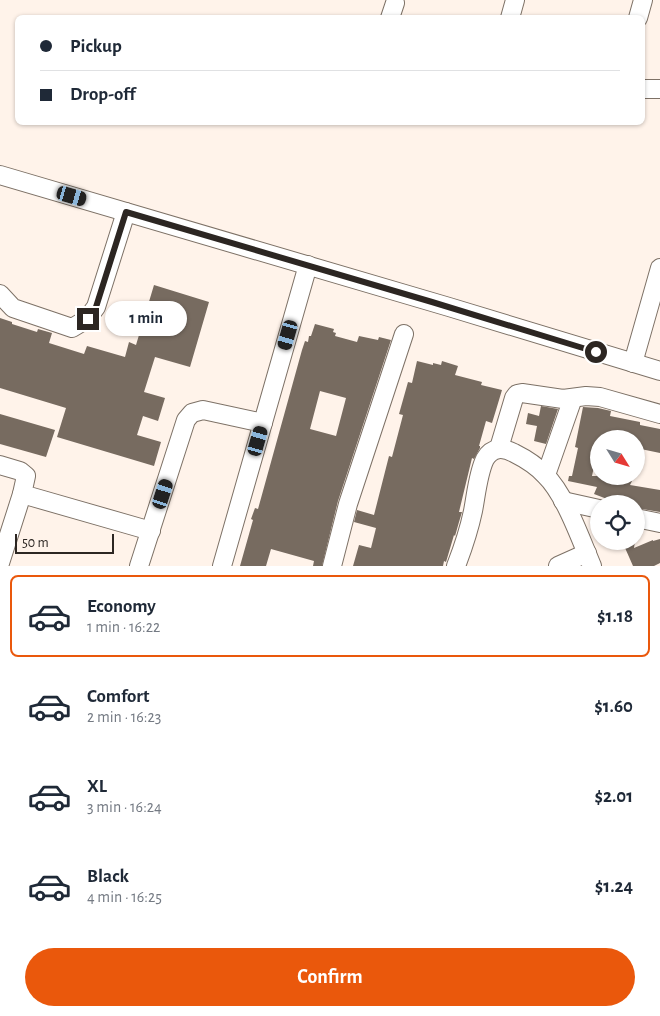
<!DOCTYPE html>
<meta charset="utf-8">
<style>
body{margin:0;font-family:"Alegreya Sans",sans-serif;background:#f2f2f3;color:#1f2937;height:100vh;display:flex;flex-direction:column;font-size:19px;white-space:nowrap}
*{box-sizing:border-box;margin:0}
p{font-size:16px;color:#747a83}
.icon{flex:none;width:28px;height:28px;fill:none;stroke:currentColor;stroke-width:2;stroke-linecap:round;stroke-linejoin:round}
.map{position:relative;height:566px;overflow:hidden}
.drawer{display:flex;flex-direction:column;background:#fff;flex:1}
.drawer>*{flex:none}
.top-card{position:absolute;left:15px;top:15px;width:630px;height:110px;border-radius:8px;box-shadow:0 1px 4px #0004;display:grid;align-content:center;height:110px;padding:0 25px;background:#fff}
.needle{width:32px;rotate:127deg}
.controls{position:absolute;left:590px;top:430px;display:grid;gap:10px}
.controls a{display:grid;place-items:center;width:55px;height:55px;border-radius:50%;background:#fff;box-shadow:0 1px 4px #0004;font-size:25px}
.scale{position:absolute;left:15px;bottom:12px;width:99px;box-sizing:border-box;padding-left:5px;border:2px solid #2c2622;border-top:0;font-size:14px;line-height:18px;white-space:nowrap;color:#2c2622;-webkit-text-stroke:4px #fff3ea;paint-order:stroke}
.end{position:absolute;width:22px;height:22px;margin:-11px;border:6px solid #2c2622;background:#fff;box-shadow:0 0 0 2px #fff}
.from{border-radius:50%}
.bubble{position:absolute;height:35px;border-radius:18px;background:#fff;box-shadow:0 1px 4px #0004;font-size:16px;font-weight:600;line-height:35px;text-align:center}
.car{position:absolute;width:15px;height:30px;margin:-15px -8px;border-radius:6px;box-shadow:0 0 4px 1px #0007;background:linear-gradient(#222 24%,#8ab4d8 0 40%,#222 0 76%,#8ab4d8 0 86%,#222 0)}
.top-card b{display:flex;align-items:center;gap:18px;height:48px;font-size:19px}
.top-card b+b{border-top:1px solid #e0e1e3}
.top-card i{width:12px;height:12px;background:#1f2937}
ul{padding:9px 0 0;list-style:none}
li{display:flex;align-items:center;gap:15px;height:82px;margin:0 10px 8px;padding:0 15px;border:2px solid transparent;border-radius:8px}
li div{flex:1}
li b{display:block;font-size:19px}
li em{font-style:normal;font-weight:600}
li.selected{border-color:#ea580c}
li>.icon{width:45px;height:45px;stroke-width:1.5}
.primary-button{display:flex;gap:10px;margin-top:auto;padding:10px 25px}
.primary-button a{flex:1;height:58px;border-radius:30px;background:#ea580c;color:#fff;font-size:20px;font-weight:600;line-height:58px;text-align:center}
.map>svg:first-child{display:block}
</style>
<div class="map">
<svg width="660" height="566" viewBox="0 0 660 566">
<rect width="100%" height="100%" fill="#fff3ea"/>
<!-- building -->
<g fill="#776b60" fill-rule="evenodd">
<polygon points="154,285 209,302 190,367 155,357 144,392 165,398 158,421 143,416 137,435 161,442 154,466 57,437 66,408 0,388 0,318 12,322 12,324 37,332 38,329 52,333 49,343 84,354 87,346 125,357 129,342 136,345"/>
<path d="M315,324l19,5 -1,3 3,1 -1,3 22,6 2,-6 19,4 1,-3 12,3 -53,161 -16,65h-9l1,-5 -43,-12 -5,17h-26l13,-46 -2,-1 4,-11 3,1 44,-159 3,-9 3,1 1,-6h2zM320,391l26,7 -10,38 -26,-7z"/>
<polygon points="417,361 433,365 433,363 441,365 442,361 458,366 455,375 482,382 481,385 502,390 496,410 492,423 486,421 479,446 480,446 480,448 474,459 472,458 459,512 462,512 459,522 455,536 454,535 446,562 444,561 443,566 353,566 359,545 371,548 376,528 354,522 357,510 374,515 389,456 392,457 403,415 399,414 408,382 412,383"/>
<polygon points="541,406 558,409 546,444 534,441 537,426 526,424 528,413 539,416"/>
<polygon points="583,407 598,408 611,411 610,416 640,422 640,425 660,429 660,453 636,448 636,439 599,439 599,452 597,452 592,476 621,476 632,481 630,485 660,490 660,512 636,508 636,504 620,504 594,494 597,487 568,481 569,476 572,476 578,448 575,447"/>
<polygon points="0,414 55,430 46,457 0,444"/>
<polygon points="660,539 660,563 654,566 633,566 622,541 635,541 634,548 653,540 653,541"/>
</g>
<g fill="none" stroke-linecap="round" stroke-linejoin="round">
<!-- minor casing -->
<g stroke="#7d7166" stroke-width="20">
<g id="minor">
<polyline points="390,18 395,3"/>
<polyline points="510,18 515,0"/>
<polyline points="638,18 643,0"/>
<polyline points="642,89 660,89"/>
<polyline points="0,175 449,307 660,371"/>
<polyline points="0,294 13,308 72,328 87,319 96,307 126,212"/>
<polyline points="633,363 660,268"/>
<polyline points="499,448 514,398 517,394 522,393 563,399 586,396 600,397 660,414"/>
<polyline points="0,465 20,471 26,476 22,494 151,531"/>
<polyline points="546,475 573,398"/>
<polyline points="563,501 599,509"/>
<polyline points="636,518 660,523"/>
<polyline points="0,563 22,494"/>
<polyline points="139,566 186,420 192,413 203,410 263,423"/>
<polyline points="222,566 308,265"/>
<polyline points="332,566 348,504 404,334"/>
<path d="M456,566c7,-18 13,-36 17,-55 3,-15 5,-38 12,-52 7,-12 18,-12 29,-6 12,6 22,12 31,22 20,19 36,65 47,91"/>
<polyline points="558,566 587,553"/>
</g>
</g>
<!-- minor -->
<use href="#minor" stroke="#fff" stroke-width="18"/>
</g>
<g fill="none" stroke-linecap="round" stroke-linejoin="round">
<!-- route -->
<polyline stroke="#2c2622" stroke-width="6" points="88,319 96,307 126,212 432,302 596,352"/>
</g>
</svg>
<div class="controls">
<a><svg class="needle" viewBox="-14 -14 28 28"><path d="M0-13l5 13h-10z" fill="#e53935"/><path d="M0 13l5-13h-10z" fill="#747a83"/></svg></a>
<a><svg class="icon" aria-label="locate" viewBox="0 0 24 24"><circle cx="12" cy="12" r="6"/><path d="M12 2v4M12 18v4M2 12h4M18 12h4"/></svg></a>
</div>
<div class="scale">50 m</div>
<i class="end from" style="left:596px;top:352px"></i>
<i class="end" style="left:88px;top:319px"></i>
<div class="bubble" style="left:105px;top:301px;width:82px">1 min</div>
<i class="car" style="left:72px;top:196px;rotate:106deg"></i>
<i class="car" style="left:288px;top:335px;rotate:196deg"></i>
<i class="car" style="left:258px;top:441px;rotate:16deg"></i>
<i class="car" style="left:163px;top:494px;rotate:18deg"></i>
<div class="top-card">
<b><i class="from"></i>Pickup</b>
<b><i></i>Drop-off</b>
</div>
</div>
<section class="drawer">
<ul>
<li class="selected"><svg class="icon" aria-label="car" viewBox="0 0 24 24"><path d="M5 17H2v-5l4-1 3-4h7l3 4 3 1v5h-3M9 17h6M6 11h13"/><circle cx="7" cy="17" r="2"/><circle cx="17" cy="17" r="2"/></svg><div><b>Economy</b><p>1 min · 16:22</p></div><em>$1.18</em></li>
<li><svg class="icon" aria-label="car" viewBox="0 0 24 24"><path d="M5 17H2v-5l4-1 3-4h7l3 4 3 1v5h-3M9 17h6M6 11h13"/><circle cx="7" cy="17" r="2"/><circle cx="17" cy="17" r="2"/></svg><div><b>Comfort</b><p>2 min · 16:23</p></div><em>$1.60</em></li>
<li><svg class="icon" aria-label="car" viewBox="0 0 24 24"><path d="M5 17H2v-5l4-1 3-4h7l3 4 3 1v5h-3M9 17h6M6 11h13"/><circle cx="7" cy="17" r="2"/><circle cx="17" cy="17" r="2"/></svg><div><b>XL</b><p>3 min · 16:24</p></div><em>$2.01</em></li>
<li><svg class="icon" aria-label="car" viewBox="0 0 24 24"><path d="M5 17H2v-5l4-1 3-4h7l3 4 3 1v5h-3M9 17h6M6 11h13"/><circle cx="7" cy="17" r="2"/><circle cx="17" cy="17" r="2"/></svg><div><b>Black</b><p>4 min · 16:25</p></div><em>$1.24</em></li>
</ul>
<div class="primary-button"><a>Confirm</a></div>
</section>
